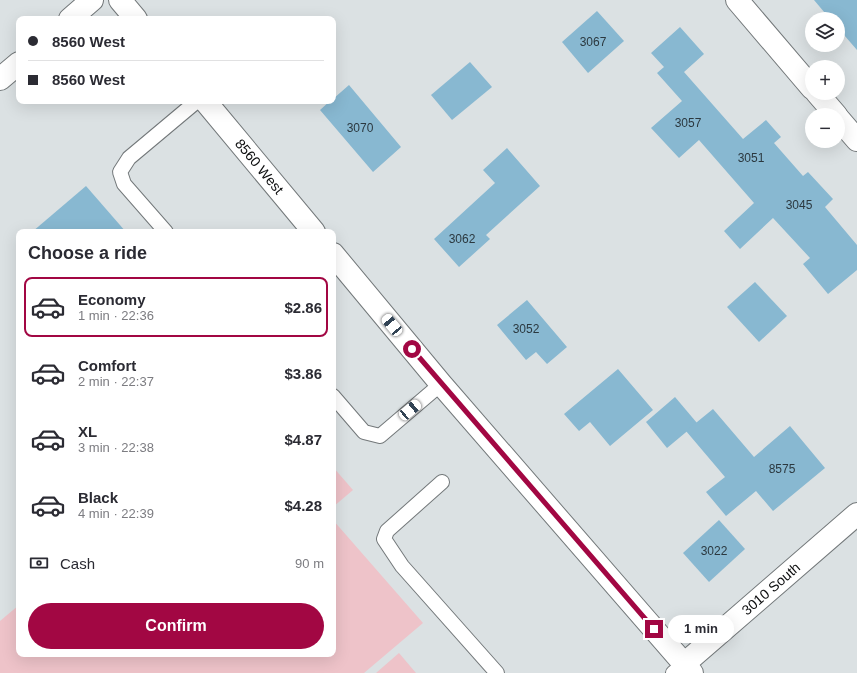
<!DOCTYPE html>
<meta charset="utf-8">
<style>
body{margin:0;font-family:Helvetica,sans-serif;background:#f7f7f7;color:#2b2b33;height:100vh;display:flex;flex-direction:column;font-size:15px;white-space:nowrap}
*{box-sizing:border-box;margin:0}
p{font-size:13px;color:#7c7c81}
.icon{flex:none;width:22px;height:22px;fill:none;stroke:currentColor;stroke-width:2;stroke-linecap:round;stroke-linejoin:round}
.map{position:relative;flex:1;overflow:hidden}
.sheet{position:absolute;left:16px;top:229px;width:320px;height:428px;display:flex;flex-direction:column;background:#fff;border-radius:8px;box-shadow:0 4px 16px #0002}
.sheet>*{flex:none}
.guide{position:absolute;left:16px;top:16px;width:320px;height:88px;border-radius:8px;box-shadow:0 4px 16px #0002;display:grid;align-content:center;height:88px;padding:0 12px;background:#fff}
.controls{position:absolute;left:805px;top:12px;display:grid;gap:8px}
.controls a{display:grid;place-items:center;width:40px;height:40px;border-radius:50%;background:#fff;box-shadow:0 4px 16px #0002;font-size:20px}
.end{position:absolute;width:18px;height:18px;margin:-9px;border:5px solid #a20743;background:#fff;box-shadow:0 0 0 2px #fff}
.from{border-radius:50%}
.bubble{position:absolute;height:28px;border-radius:14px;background:#fff;box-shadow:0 4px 16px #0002;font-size:13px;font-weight:800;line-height:28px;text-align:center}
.car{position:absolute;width:12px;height:24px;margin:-12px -6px;border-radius:5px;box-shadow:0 0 3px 1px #0007;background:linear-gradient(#fff 24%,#345 0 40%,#fff 0 76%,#345 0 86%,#fff 0)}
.guide b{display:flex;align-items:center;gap:14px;height:38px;font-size:15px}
.guide b+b{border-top:1px solid #e1e1e2}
.guide i{width:10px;height:10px;background:#2b2b33}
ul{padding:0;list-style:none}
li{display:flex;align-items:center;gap:12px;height:60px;margin:0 8px 6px;padding:0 4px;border:2px solid transparent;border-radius:8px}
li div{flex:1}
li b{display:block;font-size:15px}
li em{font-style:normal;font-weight:800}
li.current{border-color:#a20743}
li>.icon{width:36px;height:36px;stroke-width:1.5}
h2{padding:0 12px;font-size:18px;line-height:48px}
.pay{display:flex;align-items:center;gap:10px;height:44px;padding:0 12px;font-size:15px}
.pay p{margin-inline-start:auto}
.cta{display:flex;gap:8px;margin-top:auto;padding:8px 12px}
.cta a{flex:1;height:46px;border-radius:24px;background:#a20743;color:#fff;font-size:16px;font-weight:800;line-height:46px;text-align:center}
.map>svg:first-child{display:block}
</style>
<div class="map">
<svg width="857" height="673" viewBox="0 0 857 673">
<rect width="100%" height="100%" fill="#dbe1e3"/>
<!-- green -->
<g fill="#eec3c9">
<polygon points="333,467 353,490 333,507"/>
<polygon points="333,520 423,623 364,673 0,673 0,621 19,605 19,654 333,654"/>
<polygon points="399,653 416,673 376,673"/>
</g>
<!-- building -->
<g fill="#88b8d1">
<polygon points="814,0 857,0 857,50 838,28 838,19 830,19"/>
<polygon points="597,11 624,41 588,73 562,42"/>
<polygon points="680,27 704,54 684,72 743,139 766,120 781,137 774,143 803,176 808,172 833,199 825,207 857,245 857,270 828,294 803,264 810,258 773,218 740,249 724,231 754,203 699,140 679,158 651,128 682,101 657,73 664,67 651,53"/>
<polygon points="470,62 492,87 452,120 431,95"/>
<polygon points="349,85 401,147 373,172 320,110 330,101 333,101 333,99"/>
<polygon points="507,148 540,186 486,235 490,239 459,267 434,239 495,183 483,170"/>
<polygon points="86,186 126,232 32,232"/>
<polygon points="755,282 787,316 759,342 727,307"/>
<polygon points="527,300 567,347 547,364 536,352 526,360 497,325"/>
<polygon points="618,369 653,410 610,446 590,422 579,431 564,414"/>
<polygon points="675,397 697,423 667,448 646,422"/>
<polygon points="713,409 754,457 790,426 825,468 773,511 756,491 726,516 706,492 725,477 686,431"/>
<polygon points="719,520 745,549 709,582 683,553"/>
</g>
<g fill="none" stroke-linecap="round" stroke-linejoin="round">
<!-- service casing -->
<g stroke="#73787a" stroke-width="16">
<g id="service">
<polyline points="166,232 124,184 120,172 129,158 197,101"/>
<polyline points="333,396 364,432 380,436 441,384"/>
<polyline points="442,482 387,531 384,539 402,566 497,673"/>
<polyline points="673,673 684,664"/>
</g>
</g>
<!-- minor casing -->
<g stroke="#73787a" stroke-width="24">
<g id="minor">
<polyline points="120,0 136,19"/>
<polyline points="737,0 812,88"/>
<polyline points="817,93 836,115"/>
<path id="s1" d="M205,101l109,131"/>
<polyline points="838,118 857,140"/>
<polyline points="333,254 441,384 692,673"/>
<path id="s2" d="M684,664l173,-150"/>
</g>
</g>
<!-- tertiary casing -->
<g stroke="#73787a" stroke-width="24">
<g id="tertiary">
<polyline points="70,19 92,0"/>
<polyline points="0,79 19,63"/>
</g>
</g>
<!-- service -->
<use href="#service" stroke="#fff" stroke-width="14"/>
<!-- minor -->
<use href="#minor" stroke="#fff" stroke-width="22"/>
<!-- tertiary -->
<use href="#tertiary" stroke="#fff" stroke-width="22"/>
</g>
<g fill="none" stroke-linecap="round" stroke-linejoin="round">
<!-- route -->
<polyline stroke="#a20743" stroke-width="5" points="412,349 654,629"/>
</g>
<g text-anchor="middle" stroke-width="3.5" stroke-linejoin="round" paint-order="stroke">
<!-- number labels -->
<g font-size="12" fill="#2b383f">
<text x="593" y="46">3067</text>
<text x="688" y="127">3057</text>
<text x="360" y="132">3070</text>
<text x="751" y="162">3051</text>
<text x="799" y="209">3045</text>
<text x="462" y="243">3062</text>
<text x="526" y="333">3052</text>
<text x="782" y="473">8575</text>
<text x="714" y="555">3022</text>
</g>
<!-- street labels -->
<g font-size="14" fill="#0c0d0e" stroke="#e8eef1">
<text dy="5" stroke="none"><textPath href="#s1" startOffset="85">8560 West</textPath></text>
<text dy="5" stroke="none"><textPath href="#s2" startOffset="115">3010 South</textPath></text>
</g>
</g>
</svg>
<div class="controls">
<a><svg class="icon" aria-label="layers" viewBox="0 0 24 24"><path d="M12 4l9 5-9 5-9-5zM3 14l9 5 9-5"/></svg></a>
<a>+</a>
<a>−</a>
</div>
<i class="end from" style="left:412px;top:349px"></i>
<i class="end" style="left:654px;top:629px"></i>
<div class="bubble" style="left:668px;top:615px;width:66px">1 min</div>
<i class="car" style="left:392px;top:325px;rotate:320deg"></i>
<i class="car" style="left:410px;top:410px;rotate:50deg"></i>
<div class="guide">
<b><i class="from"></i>8560 West</b>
<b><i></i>8560 West</b>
</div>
<section class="sheet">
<h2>Choose a ride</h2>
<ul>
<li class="current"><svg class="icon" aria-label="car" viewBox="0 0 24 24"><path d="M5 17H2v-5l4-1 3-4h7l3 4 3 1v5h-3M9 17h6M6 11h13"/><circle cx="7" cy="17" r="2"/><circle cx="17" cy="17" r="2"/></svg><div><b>Economy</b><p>1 min · 22:36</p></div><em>$2.86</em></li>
<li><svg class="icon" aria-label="car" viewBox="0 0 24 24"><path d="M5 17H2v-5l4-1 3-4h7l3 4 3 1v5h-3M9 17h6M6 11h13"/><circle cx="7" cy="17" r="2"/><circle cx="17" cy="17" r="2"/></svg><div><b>Comfort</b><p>2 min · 22:37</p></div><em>$3.86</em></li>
<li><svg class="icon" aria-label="car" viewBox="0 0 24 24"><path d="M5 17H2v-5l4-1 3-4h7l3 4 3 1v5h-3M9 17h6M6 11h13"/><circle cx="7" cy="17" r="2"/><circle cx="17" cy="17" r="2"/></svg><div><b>XL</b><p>3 min · 22:38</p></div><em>$4.87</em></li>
<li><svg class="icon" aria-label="car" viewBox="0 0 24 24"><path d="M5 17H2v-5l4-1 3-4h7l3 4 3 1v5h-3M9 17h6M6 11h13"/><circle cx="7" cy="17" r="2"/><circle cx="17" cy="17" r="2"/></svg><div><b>Black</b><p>4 min · 22:39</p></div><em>$4.28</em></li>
</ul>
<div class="pay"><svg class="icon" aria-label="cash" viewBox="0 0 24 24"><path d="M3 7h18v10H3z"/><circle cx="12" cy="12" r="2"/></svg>Cash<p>90 m</p></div>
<div class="cta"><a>Confirm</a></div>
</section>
</div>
